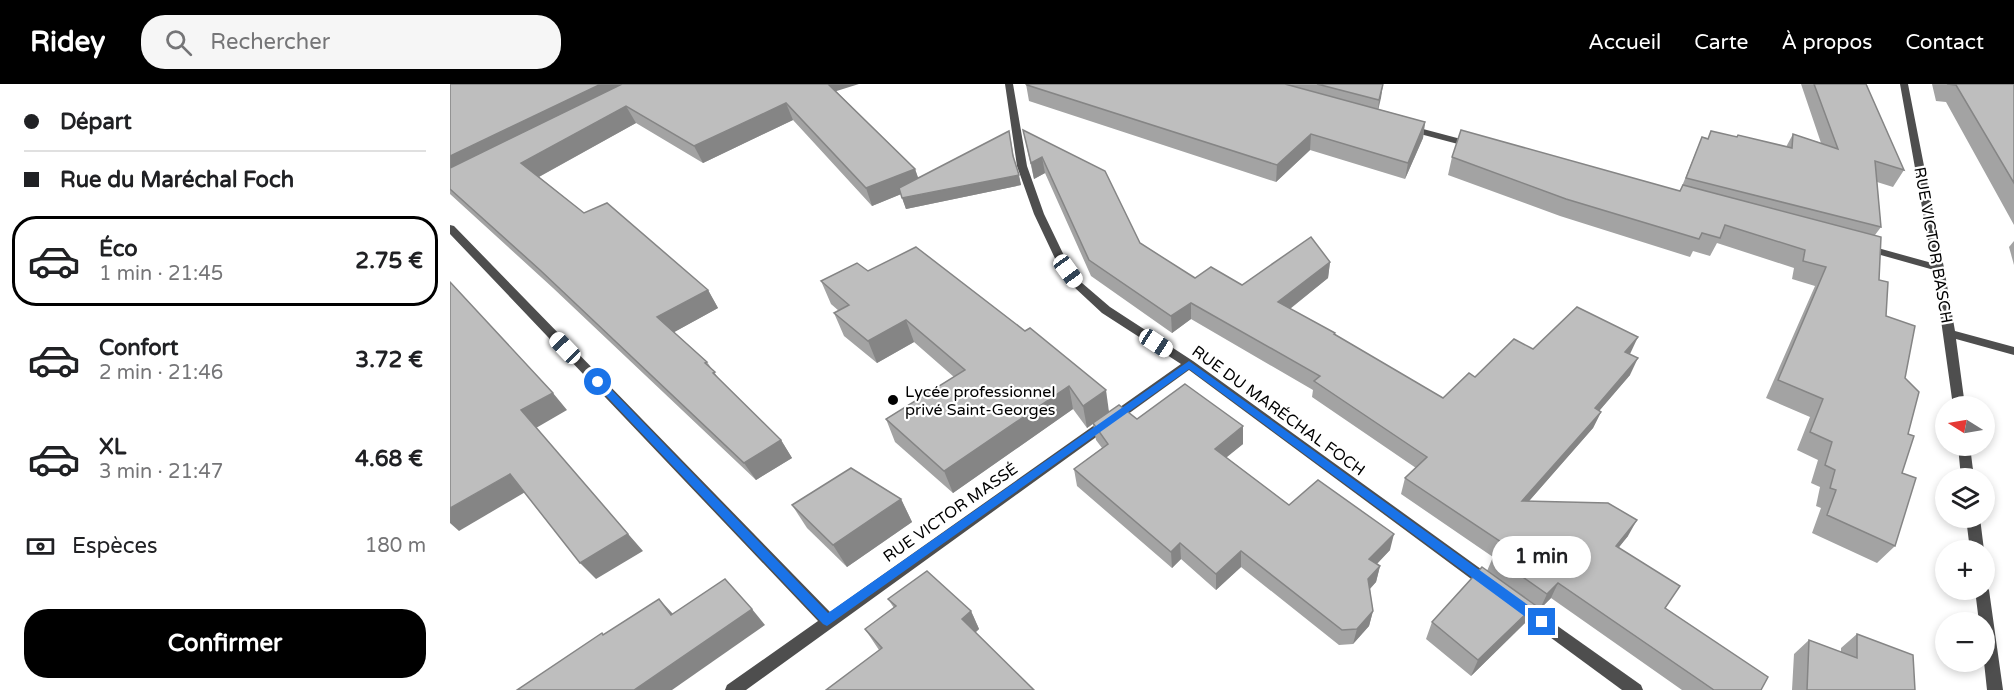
<!DOCTYPE html>
<html lang="fr">
<meta charset="utf-8">
<style>
body{margin:0;font-family:"Varela Round",sans-serif;background:#f6f6f6;color:#202124;height:100vh;display:flex;flex-direction:column;font-size:22px;white-space:nowrap}
*{box-sizing:border-box;margin:0}
p{font-size:20px;color:#757577}
.icon{flex:none;width:33px;height:33px;fill:none;stroke:currentColor;stroke-width:2;stroke-linecap:round;stroke-linejoin:round}
.map{position:relative;flex:1;overflow:hidden}
.panel{display:flex;flex-direction:column;background:#fff;width:450px}
.panel>*{flex:none}
.banner{display:grid;align-content:center;height:132px;padding:0 24px;background:#fff}
.needle{width:39px;rotate:281deg}
.fabs{position:absolute;left:1485px;top:312px;display:grid;gap:12px}
.fabs a{display:grid;place-items:center;width:60px;height:60px;border-radius:50%;background:#fff;box-shadow:0 3px 9px #0003;font-size:30px}
.end{position:absolute;width:27px;height:27px;margin:-14px;border:8px solid #1a73e8;background:#fff;box-shadow:0 0 0 3px #fff}
.from{border-radius:50%}
.bubble{position:absolute;height:42px;border-radius:21px;background:#fff;box-shadow:0 3px 9px #0003;font-size:20px;font-weight:700;line-height:42px;text-align:center}
.car{position:absolute;width:18px;height:36px;margin:-18px -9px;border-radius:8px;box-shadow:0 0 4px 2px #0007;background:linear-gradient(#fff 24%,#345 0 40%,#fff 0 76%,#345 0 86%,#fff 0)}
.banner b{display:flex;align-items:center;gap:21px;height:57px;font-size:22px}
.banner b+b{border-top:2px solid #e0e0e0}
.banner i{width:15px;height:15px;background:#202124}
ul{padding:0;list-style:none}
li{display:flex;align-items:center;gap:18px;height:90px;margin:0 12px 9px;padding:0 12px;border:3px solid transparent;border-radius:24px}
li div{flex:1}
li b{display:block;font-size:22px}
li em{font-style:normal;font-weight:700}
li.active{border-color:#000}
li>.icon{width:54px;height:54px;stroke-width:1.5}
.pay{display:flex;align-items:center;gap:15px;height:66px;padding:0 24px;font-size:22px}
.pay p{margin-inline-start:auto}
.button{display:flex;gap:12px;margin-top:auto;padding:12px 24px}
.button a{flex:1;height:69px;border-radius:24px;background:#000;color:#fff;font-size:24px;font-weight:700;line-height:69px;text-align:center}
header{display:flex;align-items:center;gap:36px;box-sizing:border-box;height:84px;padding:0 30px;background:#000;color:#fff}
header strong{font-size:28px}
nav{display:flex;gap:33px;margin-inline-start:auto;font-size:21px}
.search{width:420px;height:54px;background:#f6f6f6;display:flex;align-items:center;gap:15px;box-sizing:border-box;padding:0 21px;border-radius:24px;color:#757577;font-size:22px}
main{display:flex;flex:1;min-height:0}
.map>svg:first-child{display:block}
</style>
<header>
<strong>Ridey</strong>
<div class="search"><svg class="icon" aria-label="search" viewBox="0 0 24 24"><circle cx="10" cy="10" r="6"/><path d="M15 15l6 6"/></svg>Rechercher</div>
<nav><a>Accueil</a><a>Carte</a><a>À propos</a><a>Contact</a></nav>
</header>
<main>
<section class="panel">
<div class="banner">
<b><i class="from"></i>Départ</b>
<b><i></i>Rue du Maréchal Foch</b>
</div>
<ul>
<li class="active"><svg class="icon" aria-label="car" viewBox="0 0 24 24"><path d="M5 17H2v-5l4-1 3-4h7l3 4 3 1v5h-3M9 17h6M6 11h13"/><circle cx="7" cy="17" r="2"/><circle cx="17" cy="17" r="2"/></svg><div><b>Éco</b><p>1 min · 21:45</p></div><em>2.75 €</em></li>
<li><svg class="icon" aria-label="car" viewBox="0 0 24 24"><path d="M5 17H2v-5l4-1 3-4h7l3 4 3 1v5h-3M9 17h6M6 11h13"/><circle cx="7" cy="17" r="2"/><circle cx="17" cy="17" r="2"/></svg><div><b>Confort</b><p>2 min · 21:46</p></div><em>3.72 €</em></li>
<li><svg class="icon" aria-label="car" viewBox="0 0 24 24"><path d="M5 17H2v-5l4-1 3-4h7l3 4 3 1v5h-3M9 17h6M6 11h13"/><circle cx="7" cy="17" r="2"/><circle cx="17" cy="17" r="2"/></svg><div><b>XL</b><p>3 min · 21:47</p></div><em>4.68 €</em></li>
</ul>
<div class="pay"><svg class="icon" aria-label="cash" viewBox="0 0 24 24"><path d="M3 7h18v10H3z"/><circle cx="12" cy="12" r="2"/></svg>Espèces<p>180 m</p></div>
<div class="button"><a>Confirmer</a></div>
</section>
<div class="map">
<svg width="1564" height="606" viewBox="0 0 1564 606">
<rect width="100%" height="100%" fill="#fff"/>
<g fill="none" stroke-linecap="round" stroke-linejoin="round">
<!-- street -->
<g fill="#4e4e4e" fill-rule="evenodd">
<polygon points="555,0 563,0 577,82 594,130 620,184 632,199 660,223 743,277 1042,493 1044,498 1042,503 1037,504 1032,503 739,286 296,606 275,606 277,601 368,537 0,150 0,141 4,142 380,528 731,280 652,229 624,203 610,185 584,130 567,82"/>
<polygon points="1450,0 1458,0 1494,184 1505,247 1564,263 1564,271 1506,255 1515,322 1503,322 1484,186 1413,166 1412,164 1417,161 1482,179"/>
<polygon points="958,41 1026,59 1027,61 1023,64 955,46 955,42"/>
<polygon points="1508,362 1520,362 1524,394 1511,394"/>
<polygon points="1516,434 1530,434 1534,466 1520,466"/>
<polygon points="1534,500 1539,506 1553,606 1537,606 1534,578 1534,538 1529,538 1525,506 1534,506"/>
<polygon points="1068,514 1191,601 1193,606 1172,606 1063,526 1061,521 1063,516"/>
</g>
</g>
<!-- wall -->
<g fill="#a3a3a3">
<polygon points="0,0 386,7 465,85 468,94 561,57 564,75 571,101 456,125 451,110 422,122 343,36 253,79 186,39 89,93 134,129 258,206 268,224 224,248 257,278 269,295 331,356 342,374 306,396 103,204 0,110"/>
<polygon points="576,0 933,0 928,25 975,38 973,54 955,95 860,66 826,98 579,17"/>
<polygon points="1351,0 1416,0 1454,86 1443,103 1427,98 1431,143 1425,151 1429,196 1436,232 1455,294 1458,350 1452,389 1445,462 1427,479 1362,449 1371,424 1366,422 1370,403 1361,399 1368,376 1347,366 1360,333 1316,314 1365,202 1342,195 1344,184 1267,159 1260,172 1243,167 1240,173 1110,132 998,91 1002,73 1230,107 1252,53 1258,54 1261,47 1287,53 1288,51 1336,63 1343,50 1371,59"/>
<polygon points="1482,0 1564,0 1564,141 1496,18 1486,17"/>
<polygon points="573,46 690,159 745,194 792,201 880,178 878,194 840,225 993,314 1025,293 1083,265 1180,270 1180,291 1149,327 1151,328 1143,344 1079,417 1178,452 1168,464 1215,524 1311,606 1232,606 1101,514 1090,525 1085,521 1076,538 1021,592 976,555 982,538 1037,487 1043,473 951,410 955,394 966,384 862,313 863,306 741,235 722,249 641,192 595,89 584,95"/>
<polygon points="1564,157 1564,181 1559,163"/>
<polygon points="466,163 659,327 687,335 793,360 776,373 839,421 940,466 927,480 930,482 926,498 920,505 923,527 919,542 903,560 889,561 791,483 766,506 731,475 722,484 627,402 624,385 652,364 646,356 643,340 637,344 623,325 503,409 445,358 436,335 504,293 464,258 427,279 394,252 384,229 389,227 381,220 371,197 418,187"/>
<polygon points="451,415 462,438 397,483 357,444 342,421"/>
<polygon points="438,515 521,527 529,545 526,548 429,566 415,545 444,524"/>
<polygon points="1407,550 1465,606 1342,606 1344,570 1359,556 1391,568 1391,564"/>
</g>
<!-- shaded-wall -->
<g fill="#858585">
<polygon points="151,0 194,0 0,96 0,72"/>
<polygon points="374,0 409,0 377,10"/>
<polygon points="933,0 931,14 927,31 929,16"/>
<polygon points="336,19 343,36 253,79 244,62"/>
<polygon points="176,22 186,39 83,96 71,79"/>
<polygon points="975,38 973,54 955,95 958,79"/>
<polygon points="861,50 860,66 826,98 827,81"/>
<polygon points="592,73 595,89 584,95 581,79"/>
<polygon points="465,85 471,102 422,122 416,104"/>
<polygon points="569,91 571,101 456,125 452,114"/>
<polygon points="880,178 878,194 827,235 828,218"/>
<polygon points="258,206 268,224 219,251 207,233"/>
<polygon points="741,219 741,235 722,249 721,232"/>
<polygon points="456,236 464,258 427,279 418,257"/>
<polygon points="1188,253 1180,270 1168,284 1175,268"/>
<polygon points="1188,274 1180,291 1137,341 1145,324"/>
<polygon points="619,302 623,325 503,409 494,387"/>
<polygon points="656,306 659,328 637,344 633,322"/>
<polygon points="103,309 117,326 86,344 193,467 146,495 130,479 71,326"/>
<polygon points="1151,328 1143,344 1065,433 1072,417"/>
<polygon points="793,342 793,360 766,382 765,365"/>
<polygon points="331,356 342,374 306,396 294,379"/>
<polygon points="60,390 77,407 9,447 0,439 0,424"/>
<polygon points="451,415 462,438 397,483 383,461"/>
<polygon points="1187,436 1178,452 1157,478 1166,462"/>
<polygon points="944,450 940,466 916,491 919,475"/>
<polygon points="730,459 731,475 722,484 721,468"/>
<polygon points="791,467 791,483 766,506 766,490"/>
<polygon points="930,482 926,498 914,511 918,495"/>
<polygon points="1108,499 1101,514 1090,525 1097,510"/>
<polygon points="209,515 224,531 221,531"/>
<polygon points="1085,521 1076,538 1021,592 1028,576"/>
<polygon points="302,525 315,541 222,606 184,606"/>
<polygon points="521,527 529,545 520,553 512,535"/>
<polygon points="923,527 919,542 903,560 907,545"/>
</g>
<!-- building -->
<g fill="#bebebe" stroke="#858585" stroke-width="1.5">
<polygon points="0,0 151,0 0,72"/>
<polygon points="172,0 378,0 465,85 416,104 336,19 244,62 176,22 71,79 134,129 157,119 258,206 207,233 257,278 255,279 265,288 263,289 331,356 294,379 90,186 0,105 0,84"/>
<polygon points="576,0 835,0 975,38 958,79 861,50 827,81 577,1"/>
<polygon points="867,0 933,0 929,16"/>
<polygon points="1364,0 1416,0 1454,86 1425,77 1431,143 1236,94 1252,53 1258,55 1261,47 1287,53 1288,51 1342,64 1343,50 1388,65"/>
<polygon points="1497,0 1564,0 1564,99 1506,1"/>
<polygon points="573,46 655,87 690,159 745,194 761,183 792,201 861,153 880,178 828,218 885,249 884,250 993,314 1019,289 1025,293 1064,255 1083,265 1127,223 1188,253 1175,268 1188,274 1145,324 1151,328 1072,417 1158,419 1187,436 1166,462 1230,502 1215,524 1318,593 1311,606 1264,606 1108,499 1097,510 1043,472 1054,460 955,394 977,373 864,297 870,292 741,219 721,232 639,176 592,73 581,79"/>
<polygon points="1011,46 1230,107 1233,101 1431,153 1429,196 1438,198 1436,232 1465,242 1455,294 1469,308 1458,350 1464,352 1452,389 1466,394 1445,462 1377,431 1386,406 1380,404 1385,386 1375,381 1382,358 1360,348 1373,315 1328,296 1376,183 1353,177 1355,166 1275,141 1270,154 1252,149 1249,155 1116,115 1002,73"/>
<polygon points="559,47 563,72 569,91 452,114 449,104"/>
<polygon points="466,163 575,247 580,244 656,306 633,322 619,302 494,387 436,335 515,286 456,236 418,257 384,229 399,221 371,197 407,179 418,187"/>
<polygon points="0,198 103,309 71,326 178,450 130,479 60,390 0,424"/>
<polygon points="735,300 793,342 765,365 839,421 868,396 944,450 919,475 930,482 918,495 923,527 907,545 892,546 791,467 766,490 730,459 721,468 624,385 658,360 643,339 669,321 687,335"/>
<polygon points="401,384 451,415 383,461 342,421"/>
<polygon points="1032,483 1085,521 1028,576 982,538"/>
<polygon points="477,487 521,527 512,535 584,606 376,606 432,564 415,545 446,522 438,515"/>
<polygon points="275,495 302,525 184,606 67,606 152,549 153,551 209,515 221,531"/>
<polygon points="1407,550 1463,571 1465,606 1357,606 1359,556 1407,574"/>
</g>
<!-- route -->
<polygon fill="#1a73e8" points="739,277 1096,534 1096,542 1088,542 739,285 377,542 373,540 143,298 144,295 151,295 378,529"/>
<!-- markers -->
<circle fill="#000" stroke="#fff" stroke-width="2" cx="443" cy="316" r="6"/>
<g text-anchor="middle" stroke-width="4.5" stroke-linejoin="round" paint-order="stroke">
<!-- street labels -->
<g font-size="16" fill="#000" stroke="#fff">
<text transform="translate(1484 161) rotate(80)" y="6">RUE VICTOR BASCH</text>
<text transform="translate(829 326) rotate(36)" y="6">RUE DU MARÉCHAL FOCH</text>
<text transform="translate(500 428) rotate(-35)" y="6">RUE VICTOR MASSÉ</text>
</g>
<!-- poi labels -->
<g font-size="16" fill="#000" stroke="#fff" text-anchor="start">
<text x="455" y="313">Lycée professionnel<tspan x="455" dy="18">privé Saint-Georges</tspan></text>
</g>
</g>
</svg>
<div class="fabs">
<a><svg class="needle" viewBox="-14 -14 28 28"><path d="M0-13l5 13h-10z" fill="#e53935"/><path d="M0 13l5-13h-10z" fill="#757577"/></svg></a>
<a><svg class="icon" aria-label="layers" viewBox="0 0 24 24"><path d="M12 4l9 5-9 5-9-5zM3 14l9 5 9-5"/></svg></a>
<a>+</a>
<a>−</a>
</div>
<i class="end from" style="left:148px;top:298px"></i>
<i class="end" style="left:1092px;top:538px"></i>
<div class="bubble" style="left:1042px;top:452px;width:99px">1 min</div>
<i class="car" style="left:618px;top:187px;rotate:144deg"></i>
<i class="car" style="left:706px;top:259px;rotate:123deg"></i>
<i class="car" style="left:115px;top:264px;rotate:316deg"></i>
</div>
</main>
